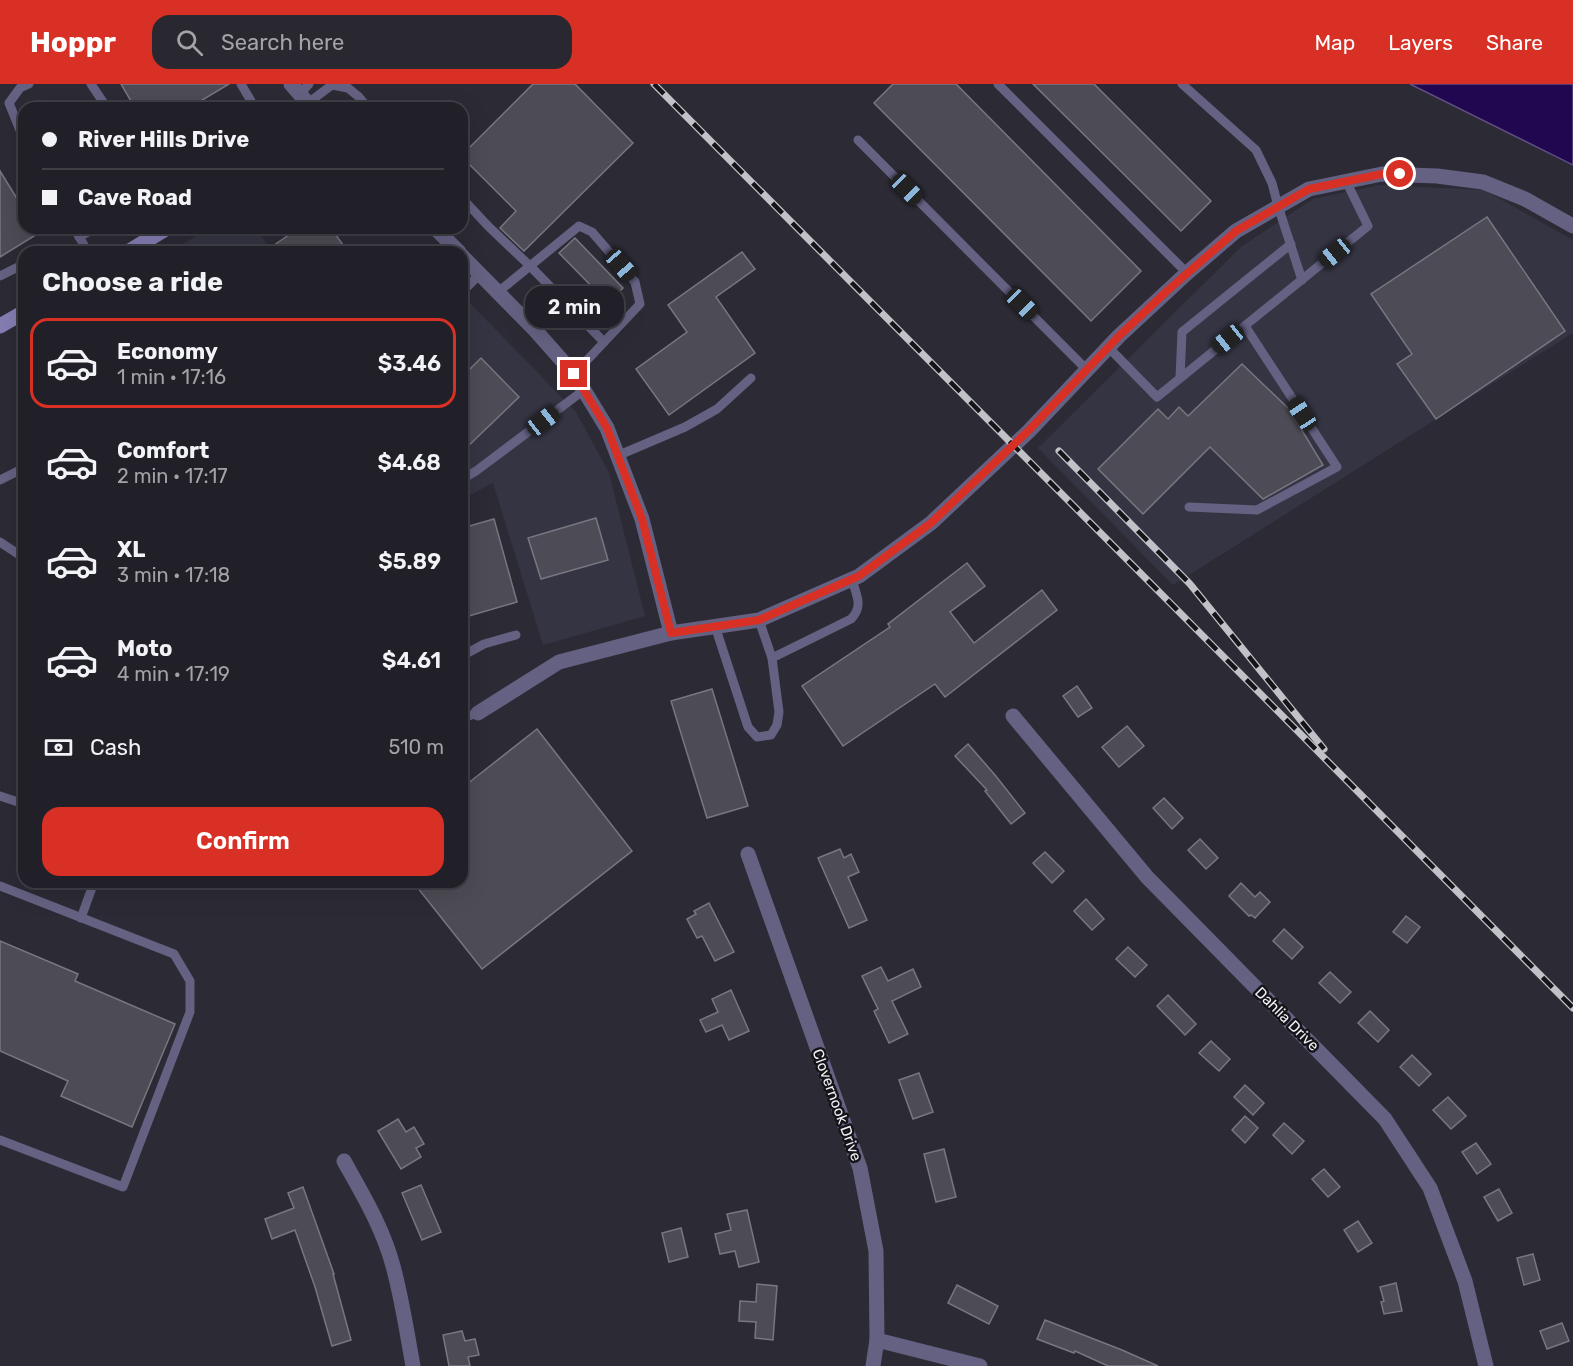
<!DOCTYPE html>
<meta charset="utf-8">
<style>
body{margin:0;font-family:Rubik,sans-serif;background:#292830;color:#f1f3f6;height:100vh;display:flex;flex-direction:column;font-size:22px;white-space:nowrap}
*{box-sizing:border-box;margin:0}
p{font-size:20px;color:#a2a3a8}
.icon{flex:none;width:33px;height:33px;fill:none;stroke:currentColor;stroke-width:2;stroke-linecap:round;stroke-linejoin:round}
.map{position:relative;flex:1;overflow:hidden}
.side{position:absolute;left:18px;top:162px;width:450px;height:642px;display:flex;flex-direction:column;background:#212028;border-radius:18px;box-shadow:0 6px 24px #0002,0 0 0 2px #3e3e45}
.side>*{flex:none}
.hud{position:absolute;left:18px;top:18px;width:450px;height:132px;border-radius:18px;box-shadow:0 6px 24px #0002,0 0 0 2px #3e3e45;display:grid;align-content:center;height:132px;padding:0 24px;background:#212028}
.end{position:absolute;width:27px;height:27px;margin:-14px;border:8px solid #d93025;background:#fff;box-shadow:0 0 0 3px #fff}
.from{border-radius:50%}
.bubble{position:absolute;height:42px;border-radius:18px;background:#212028;box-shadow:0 6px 24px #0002,0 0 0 2px #3e3e45;font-size:20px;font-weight:600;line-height:42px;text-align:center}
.car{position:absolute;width:18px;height:36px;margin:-18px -9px;border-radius:8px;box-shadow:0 0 4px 2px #0007;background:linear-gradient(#222 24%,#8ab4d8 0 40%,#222 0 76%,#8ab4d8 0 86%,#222 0)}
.hud b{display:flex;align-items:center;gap:21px;height:57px;font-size:22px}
.hud b+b{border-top:2px solid #3e3e45}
.hud i{width:15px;height:15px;background:#f1f3f6}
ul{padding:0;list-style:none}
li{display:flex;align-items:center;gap:18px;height:90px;margin:0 12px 9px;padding:0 12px;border:3px solid transparent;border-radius:18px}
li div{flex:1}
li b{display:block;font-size:22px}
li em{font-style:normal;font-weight:600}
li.active{border-color:#d93025}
li>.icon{width:54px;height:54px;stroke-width:1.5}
h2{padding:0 24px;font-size:27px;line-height:72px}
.pay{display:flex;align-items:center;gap:15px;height:66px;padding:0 24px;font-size:22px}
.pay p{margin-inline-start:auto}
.cta{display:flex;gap:12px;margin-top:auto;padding:12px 24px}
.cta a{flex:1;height:69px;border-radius:18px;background:#d93025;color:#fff;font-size:24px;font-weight:600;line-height:69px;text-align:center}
header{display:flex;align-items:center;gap:36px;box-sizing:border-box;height:84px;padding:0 30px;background:#d93025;color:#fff}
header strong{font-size:28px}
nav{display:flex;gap:33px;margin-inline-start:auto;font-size:21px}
.search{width:420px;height:54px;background:#292830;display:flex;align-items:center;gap:15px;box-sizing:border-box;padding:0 21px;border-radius:18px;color:#a2a3a8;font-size:22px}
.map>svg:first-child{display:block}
</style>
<header>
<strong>Hoppr</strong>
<div class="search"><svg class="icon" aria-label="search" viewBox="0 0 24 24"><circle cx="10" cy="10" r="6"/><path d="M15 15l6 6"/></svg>Search here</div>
<nav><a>Map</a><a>Layers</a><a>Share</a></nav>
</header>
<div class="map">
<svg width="1573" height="1282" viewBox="0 0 1573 1282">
<rect width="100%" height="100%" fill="#2c2b35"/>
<!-- built -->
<g fill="#353443">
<polygon points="1380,101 1484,106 1573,156 1573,249 1173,501 1038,364 1242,162 1313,115"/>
<polygon points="209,144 256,144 272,168 170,168"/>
<polygon points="462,211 576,328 609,389 645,532 543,561 493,399 462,415"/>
</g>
<!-- water -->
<polygon fill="#20074f" stroke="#5f4e82" stroke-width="1.5" points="1410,0 1573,0 1573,81"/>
<!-- building -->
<g fill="#4d4c56" stroke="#777681" stroke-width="1.5">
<polygon points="121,0 229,0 189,24 135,24"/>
<polygon points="533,0 575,0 633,59 524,167 500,144 516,127 462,73 462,71"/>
<polygon points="893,0 956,0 1141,187 1091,237 874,19"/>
<polygon points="1033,0 1094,0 1211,117 1181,147"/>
<polygon points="0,87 24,126 24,144 47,144 0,173"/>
<polygon points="1487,133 1565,247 1436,335 1397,280 1412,270 1371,210"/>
<polygon points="299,144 331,144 348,168 264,168"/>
<polygon points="575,154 623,204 608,219 559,169"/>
<polygon points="742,168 755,185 716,213 755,269 669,331 636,285 687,248 668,221"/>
<polygon points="481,274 519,313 462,368 462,277 470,285"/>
<polygon points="1242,280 1289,325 1323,381 1263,415 1210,363 1143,430 1098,385 1158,325 1168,335 1179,323 1188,332"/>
<polygon points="596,434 608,476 541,495 528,454"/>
<polygon points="494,435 517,518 462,534 462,444"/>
<polygon points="967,479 985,502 950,528 974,559 1042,506 1057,526 945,613 935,600 843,662 802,602 890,543 888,540"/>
<polygon points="1077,602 1092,624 1078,633 1063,612"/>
<polygon points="712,605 748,722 707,734 671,617"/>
<polygon points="1127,642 1144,662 1119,683 1102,663"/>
<polygon points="537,645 632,767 482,885 413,798 462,798 462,704"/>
<polygon points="968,660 995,691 1025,729 1011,740 985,707 987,706 955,672"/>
<polygon points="1164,714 1183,734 1172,745 1153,724"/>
<polygon points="1200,755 1218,774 1206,785 1188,766"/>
<polygon points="840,765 844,774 851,770 859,788 848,793 867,836 849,844 818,774"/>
<polygon points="1045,768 1064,787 1052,799 1033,779"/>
<polygon points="1241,799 1255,813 1260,808 1270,818 1255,834 1251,831 1249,832 1229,812"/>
<polygon points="1086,815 1104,835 1092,846 1074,827"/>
<polygon points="709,819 734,868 715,877 702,852 697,854 687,835 696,830 694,827"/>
<polygon points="1406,832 1420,843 1407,859 1393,848"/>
<polygon points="1284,845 1303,863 1292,875 1273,857"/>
<polygon points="0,857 78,890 75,897 175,940 132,1043 61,1012 68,997 0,967"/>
<polygon points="1128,863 1147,881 1135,893 1116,875"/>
<polygon points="881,883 888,897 913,885 921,903 892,917 908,950 889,959 874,927 878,925 862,892"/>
<polygon points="1330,888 1351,908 1340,919 1319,899"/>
<polygon points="731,906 749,947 729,956 722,941 706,948 700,936 718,928 712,915"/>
<polygon points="1168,911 1196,940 1185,951 1157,922"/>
<polygon points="1370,927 1389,946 1378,958 1358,939"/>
<polygon points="1211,957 1230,975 1219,987 1199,969"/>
<polygon points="1412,971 1431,990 1419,1002 1400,983"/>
<polygon points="919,989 933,1028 913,1035 899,996"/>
<polygon points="1245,1001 1264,1019 1253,1031 1234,1013"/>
<polygon points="1448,1013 1466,1032 1451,1045 1433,1026"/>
<polygon points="1245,1032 1258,1044 1245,1059 1232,1046"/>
<polygon points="398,1035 406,1048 414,1043 424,1060 416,1064 421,1073 401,1085 378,1047"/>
<polygon points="1284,1039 1304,1057 1292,1070 1273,1051"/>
<polygon points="1476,1059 1491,1080 1477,1090 1462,1068"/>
<polygon points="944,1065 956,1113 936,1118 924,1070"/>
<polygon points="1324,1085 1340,1103 1328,1113 1312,1095"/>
<polygon points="421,1101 441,1148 422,1156 402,1109"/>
<polygon points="303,1103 334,1190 333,1190 351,1256 332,1262 315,1203 295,1146 272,1155 265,1135 294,1124 288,1109"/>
<polygon points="1499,1105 1512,1129 1498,1137 1484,1113"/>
<polygon points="747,1126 759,1178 739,1183 735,1167 720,1170 715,1150 731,1146 727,1130"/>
<polygon points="1358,1137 1372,1159 1358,1168 1344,1146"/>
<polygon points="681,1144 688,1173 669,1178 662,1149"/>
<polygon points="1533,1170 1540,1196 1524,1201 1517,1174"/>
<polygon points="1396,1199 1402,1227 1384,1230 1381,1218 1384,1217 1380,1203"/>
<polygon points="757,1200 777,1202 773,1256 755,1254 756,1238 739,1237 740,1217 756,1218"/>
<polygon points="957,1201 998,1222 989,1240 948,1219"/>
<polygon points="1045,1236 1122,1266 1158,1282 1108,1282 1075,1267 1074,1269 1037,1255"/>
<polygon points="1562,1239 1569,1257 1547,1265 1540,1247"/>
<polygon points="462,1247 465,1257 475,1255 479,1271 468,1273 470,1282 449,1282 443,1251"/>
</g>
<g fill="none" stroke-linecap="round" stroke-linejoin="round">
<!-- lane -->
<g stroke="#646182" stroke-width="9">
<polyline points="91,0 107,24"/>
<polyline points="241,0 251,17 250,24"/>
<polyline points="998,0 1187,189"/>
<polyline points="1182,0 1256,66 1272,99 1278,122 1302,196"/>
<polyline points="300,10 309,0"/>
<polyline points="308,19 332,1 348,4 359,13 368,24"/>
<polyline points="24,56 9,19 20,4 29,0"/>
<polyline points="858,56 1087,286"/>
<polyline points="462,114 488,142 530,182 579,142 592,148 635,198 640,220 574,290"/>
<polyline points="74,144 88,168"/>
<polyline points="79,153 95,144"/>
<polyline points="46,168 47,168"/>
<polyline points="0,192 24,180"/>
<polyline points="462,208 480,190"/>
<polyline points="498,208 530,182 604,258"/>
<polyline points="1109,264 1157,313 1368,142 1346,97"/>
<polyline points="1180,294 1182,248 1291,160"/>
<polyline points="617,372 685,343 717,325 751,294"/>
<polyline points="462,395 476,387 584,306"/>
<polyline points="0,396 24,384"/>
<polyline points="1189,423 1257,426 1337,383 1245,242"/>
<polyline points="0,458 24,474"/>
<polyline points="715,542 748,643 757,653 771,651 777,641 779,628 772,574 759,536"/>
<polyline points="462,572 484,560 516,551"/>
<path d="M772,574l79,-39c13,-13 5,-24 1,-40"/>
<polyline points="462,634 478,629"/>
<polyline points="0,712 24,720"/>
<polyline points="0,802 174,870 190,897 190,928 123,1103 0,1056"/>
<polyline points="81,834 94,798"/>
</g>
<!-- street -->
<g stroke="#646182" stroke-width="15">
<polyline points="291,0 312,24"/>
<polyline points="435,144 459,168"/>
<polyline points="462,172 535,246 574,290 607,344 642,435 671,549"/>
<polyline points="478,629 559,578 671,549 759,536 859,492 931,439 1029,347 1119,252 1187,189 1236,147 1309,105 1382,90 1437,92 1483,98 1525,115 1573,142"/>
<polyline points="1013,632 1147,793 1385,1035 1430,1104 1465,1197 1486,1282"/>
<polyline points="748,770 860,1084 876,1167 877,1256 873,1282"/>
<path d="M344,1077c19,34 39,67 49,105 9,33 14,67 20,100"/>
<polyline points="877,1256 980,1282"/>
</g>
<!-- secondary -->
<g stroke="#847eb3" stroke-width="15">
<polyline points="128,168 167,144"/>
<polyline points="0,242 24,228"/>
</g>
<!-- rail casing -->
<g stroke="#c1c1c8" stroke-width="7">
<g id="rail">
<polyline points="654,0 1573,924"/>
<polyline points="1059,367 1190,500 1324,665"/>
</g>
</g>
<!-- rail -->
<use href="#rail" stroke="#151419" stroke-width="4.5" stroke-dasharray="14" stroke-linecap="butt"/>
</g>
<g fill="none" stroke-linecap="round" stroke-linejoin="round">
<!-- route -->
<polyline stroke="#d93025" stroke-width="8" points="574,290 607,344 642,435 671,549 759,536 859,492 931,439 1029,346 1119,252 1168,206 1236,147 1309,105 1382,90 1400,90"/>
</g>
<g text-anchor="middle" stroke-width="5" stroke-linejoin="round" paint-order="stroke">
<!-- street labels -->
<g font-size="15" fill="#f2f2f8" stroke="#151419">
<text transform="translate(1287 935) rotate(45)" y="5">Dahlia Drive</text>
<text transform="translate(837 1021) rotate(70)" y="5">Clovernook Drive</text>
</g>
</g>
</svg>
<i class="end from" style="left:1400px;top:90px"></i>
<i class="end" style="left:574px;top:290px"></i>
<div class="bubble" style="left:525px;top:202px;width:99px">2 min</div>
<i class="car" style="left:907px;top:105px;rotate:135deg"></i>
<i class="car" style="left:1335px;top:169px;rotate:231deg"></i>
<i class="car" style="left:621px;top:181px;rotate:139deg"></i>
<i class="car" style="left:1022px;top:220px;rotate:135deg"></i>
<i class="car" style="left:1228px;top:255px;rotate:231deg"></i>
<i class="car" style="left:1302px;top:330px;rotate:327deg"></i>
<i class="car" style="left:543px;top:337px;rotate:52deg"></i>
<div class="hud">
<b><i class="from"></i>River Hills Drive</b>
<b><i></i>Cave Road</b>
</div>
<section class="side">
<h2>Choose a ride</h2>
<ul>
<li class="active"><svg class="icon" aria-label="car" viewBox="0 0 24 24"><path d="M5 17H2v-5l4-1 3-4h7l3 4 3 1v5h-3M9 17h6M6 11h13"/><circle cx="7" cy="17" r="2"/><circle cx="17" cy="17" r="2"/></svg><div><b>Economy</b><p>1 min · 17:16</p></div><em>$3.46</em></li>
<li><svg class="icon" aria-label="car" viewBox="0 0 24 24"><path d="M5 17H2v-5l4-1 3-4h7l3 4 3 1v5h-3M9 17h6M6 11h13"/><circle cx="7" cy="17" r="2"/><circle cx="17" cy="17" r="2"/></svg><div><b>Comfort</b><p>2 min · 17:17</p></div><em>$4.68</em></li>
<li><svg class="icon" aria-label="car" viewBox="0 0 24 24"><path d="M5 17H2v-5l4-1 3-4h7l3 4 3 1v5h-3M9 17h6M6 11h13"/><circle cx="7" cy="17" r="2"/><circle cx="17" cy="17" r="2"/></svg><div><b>XL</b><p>3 min · 17:18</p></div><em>$5.89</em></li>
<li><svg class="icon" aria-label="car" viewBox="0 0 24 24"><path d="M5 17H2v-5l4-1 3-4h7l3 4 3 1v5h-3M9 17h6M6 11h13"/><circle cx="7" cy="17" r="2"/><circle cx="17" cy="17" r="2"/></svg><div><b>Moto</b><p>4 min · 17:19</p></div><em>$4.61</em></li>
</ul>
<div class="pay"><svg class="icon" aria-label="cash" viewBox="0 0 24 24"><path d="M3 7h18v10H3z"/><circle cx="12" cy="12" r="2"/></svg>Cash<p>510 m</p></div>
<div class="cta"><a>Confirm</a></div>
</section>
</div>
